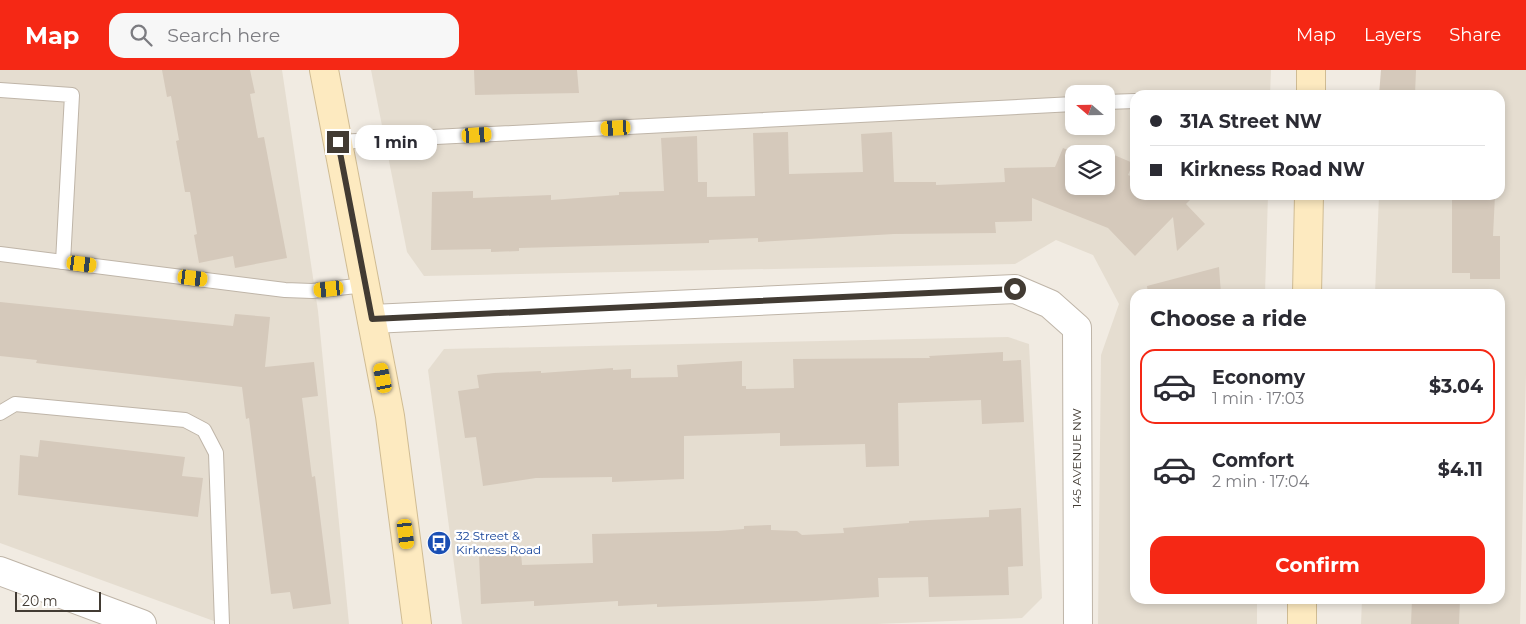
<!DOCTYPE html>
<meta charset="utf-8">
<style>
body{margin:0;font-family:Montserrat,sans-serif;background:#f7f7f7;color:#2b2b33;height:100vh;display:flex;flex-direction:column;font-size:19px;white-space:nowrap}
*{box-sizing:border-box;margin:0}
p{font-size:16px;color:#7c7c81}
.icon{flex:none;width:28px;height:28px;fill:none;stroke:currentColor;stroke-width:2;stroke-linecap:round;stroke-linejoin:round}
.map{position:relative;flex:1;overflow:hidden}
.details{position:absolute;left:1130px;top:219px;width:375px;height:315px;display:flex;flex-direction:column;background:#fff;border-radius:15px;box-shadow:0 2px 8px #0003}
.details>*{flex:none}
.banner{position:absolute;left:1130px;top:20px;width:375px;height:110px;border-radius:15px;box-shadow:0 2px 8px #0003;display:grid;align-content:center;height:110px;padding:0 20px;background:#fff}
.needle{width:32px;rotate:290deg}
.fabs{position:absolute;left:1065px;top:15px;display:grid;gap:10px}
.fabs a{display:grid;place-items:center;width:50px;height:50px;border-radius:10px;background:#fff;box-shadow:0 2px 8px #0003;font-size:25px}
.scale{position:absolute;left:15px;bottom:12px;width:86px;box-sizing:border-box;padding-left:5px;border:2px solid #423b33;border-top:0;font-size:14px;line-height:18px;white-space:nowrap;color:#423b33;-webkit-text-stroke:4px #fff;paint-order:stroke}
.end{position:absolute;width:22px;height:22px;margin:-11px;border:6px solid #423b33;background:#fff;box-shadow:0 0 0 2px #fff}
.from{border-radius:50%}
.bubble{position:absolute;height:35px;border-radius:15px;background:#fff;box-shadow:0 2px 8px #0003;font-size:16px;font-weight:700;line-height:35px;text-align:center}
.car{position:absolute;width:15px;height:30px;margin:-15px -8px;border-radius:6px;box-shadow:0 0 4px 1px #0007;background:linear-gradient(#f5c518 24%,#345 0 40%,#f5c518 0 76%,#345 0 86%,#f5c518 0)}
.banner b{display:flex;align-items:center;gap:18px;height:48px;font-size:19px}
.banner b+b{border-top:1px solid #e1e1e2}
.banner i{width:12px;height:12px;background:#2b2b33}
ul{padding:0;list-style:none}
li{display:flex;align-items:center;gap:15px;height:75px;margin:0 10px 8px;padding:0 10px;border:2px solid transparent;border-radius:15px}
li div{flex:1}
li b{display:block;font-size:19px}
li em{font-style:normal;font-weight:700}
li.current{border-color:#f52815}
li>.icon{width:45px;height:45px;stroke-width:1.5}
h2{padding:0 20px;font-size:22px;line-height:60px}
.primary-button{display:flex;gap:10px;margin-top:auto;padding:10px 20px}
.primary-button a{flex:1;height:58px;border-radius:15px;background:#f52815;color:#fff;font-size:20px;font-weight:700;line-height:58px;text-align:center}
header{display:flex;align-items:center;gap:30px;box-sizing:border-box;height:70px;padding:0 25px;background:#f52815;color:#fff}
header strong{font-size:24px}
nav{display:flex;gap:28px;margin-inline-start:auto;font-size:18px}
.search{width:350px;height:45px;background:#f7f7f7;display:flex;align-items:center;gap:12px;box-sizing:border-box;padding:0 18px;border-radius:15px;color:#7c7c81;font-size:19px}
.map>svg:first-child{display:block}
</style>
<header>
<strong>Map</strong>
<div class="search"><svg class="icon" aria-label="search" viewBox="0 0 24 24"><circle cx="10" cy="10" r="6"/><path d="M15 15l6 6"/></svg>Search here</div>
<nav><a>Map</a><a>Layers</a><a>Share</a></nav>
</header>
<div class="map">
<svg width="1526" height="554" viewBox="0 0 1526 554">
<rect width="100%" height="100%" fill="#f1ebe2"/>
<!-- residential -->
<g fill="#e5ddd0" fill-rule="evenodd">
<polygon points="0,0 282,0 318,241 349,554 222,554 0,473"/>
<path d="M371,0h900l-1,25h-135v100h133l-3,99h-130v305h122v25h-159l3,-269 18,-51 -26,-49 -37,-15 -41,24 -591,12 -17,-24zM1074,24h32v32h-32zM1074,84h32v32h-32z"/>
<polygon points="1384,0 1526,0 1526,304 1520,554 1361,554 1362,529 1500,529 1500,224 1375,224 1379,125 1500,125 1500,25 1383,25"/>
<polygon points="1008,267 1029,274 1042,528 1022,548 877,554 462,554 428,300 444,279"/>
</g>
<!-- building -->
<g fill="#d5c9bb">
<polygon points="162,0 250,0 255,23 250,24 258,68 264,67 287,188 235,198 233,186 199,193 194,165 197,164 190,122 185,122 176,71 179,70 171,26 167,27"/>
<polygon points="474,0 577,0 579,23 475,25"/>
<polygon points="1381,0 1416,0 1415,25 1379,25"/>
<polygon points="788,62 789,104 863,102 861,64 892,62 894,112 936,112 936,115 1005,112 1004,98 1055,97 1063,78 1077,84 1074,84 1074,116 1106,116 1106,84 1090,84 1093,76 1133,93 1128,105 1135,108 1135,125 1177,125 1190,130 1186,134 1205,154 1177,181 1173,147 1135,186 1108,158 1032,128 1032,151 995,152 996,163 894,164 758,172 758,168 709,170 709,173 519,178 519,181 491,182 491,179 431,180 432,122 473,121 473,128 551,125 551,130 619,125 619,122 664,121 661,68 697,66 698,112 707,112 707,127 755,126 753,63"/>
<polygon points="1452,125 1495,125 1493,166 1500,166 1500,209 1470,209 1470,203 1452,203"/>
<polygon points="1219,197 1221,224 1148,224 1147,216"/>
<polygon points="0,232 233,256 235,244 270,247 265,297 314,292 318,326 302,328 312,407 315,406 331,534 293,539 290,522 271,524 249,348 246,349 242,317 36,293 37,290 0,286"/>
<polygon points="1003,282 1003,291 1021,290 1024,352 982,354 981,330 898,333 899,396 866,397 865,374 780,376 780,363 684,366 684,409 612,412 612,407 536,408 483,416 476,367 465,368 458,321 479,318 477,305 494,303 541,301 541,303 613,298 613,300 631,299 631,308 678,307 677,295 742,291 742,316 746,316 746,319 794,318 793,289 930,288 929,286"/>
<polygon points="40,370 185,387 182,406 203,408 198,447 18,425 20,385 38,387"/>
<polygon points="1021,438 1023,496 1008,497 1009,525 929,527 928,507 878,508 879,527 815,531 657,537 657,534 618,536 618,531 534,536 534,531 481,534 479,484 521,482 522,495 593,493 592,464 718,461 744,459 744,456 771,455 771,460 797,461 802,465 844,463 843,458 909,453 909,451 989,447 989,440"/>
<polygon points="1412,529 1460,529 1459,554 1411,554"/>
</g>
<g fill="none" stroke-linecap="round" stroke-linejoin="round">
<!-- lane casing -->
<g stroke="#bfb5a8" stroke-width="16">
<g id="lane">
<polyline points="0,20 72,25 63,192"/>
<polyline points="1106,32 1135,31"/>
<polyline points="338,72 1074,34"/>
<polyline points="0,184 285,220 312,221 365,215"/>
<polyline points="0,343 15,334 185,350 204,360 216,383 222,554"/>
</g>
</g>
<!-- street casing -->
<g stroke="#bfb5a8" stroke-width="30">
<g id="street">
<polyline points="372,249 1015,219 1050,234 1077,258 1078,554"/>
<polyline points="0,501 142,554"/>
</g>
</g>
<!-- secondary casing -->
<g stroke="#d0bc93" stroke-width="30">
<g id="secondary">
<polyline points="324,0 390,346 417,554"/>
<polyline points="1311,25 1311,0"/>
<polyline points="1307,224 1309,125"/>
<polyline points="1302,554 1302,529"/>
</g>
</g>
<!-- lane -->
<use href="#lane" stroke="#fff" stroke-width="14"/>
<!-- street -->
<use href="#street" stroke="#fff" stroke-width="28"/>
<!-- secondary -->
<use href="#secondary" stroke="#fdeac0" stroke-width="28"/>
</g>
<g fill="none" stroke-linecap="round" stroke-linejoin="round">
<!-- route -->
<polyline stroke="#423b33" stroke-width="6" points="338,72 372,249 1015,219"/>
</g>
<!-- icons -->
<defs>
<g id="bus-disc" transform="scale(1.25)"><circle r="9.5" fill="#1a4fb4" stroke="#fff"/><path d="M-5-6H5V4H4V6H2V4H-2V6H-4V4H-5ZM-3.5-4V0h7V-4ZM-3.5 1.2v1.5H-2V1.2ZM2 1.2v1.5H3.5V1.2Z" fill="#fff"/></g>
</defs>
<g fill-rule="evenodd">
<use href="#bus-disc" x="439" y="473"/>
</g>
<g text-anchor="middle" stroke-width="4.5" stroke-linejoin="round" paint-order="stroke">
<!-- street labels -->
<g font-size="12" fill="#423b33" stroke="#fff">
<text transform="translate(1077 388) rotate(-90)" y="4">145 AVENUE NW</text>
</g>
<!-- transit labels -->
<g font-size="12" fill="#164399" stroke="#fff" text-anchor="start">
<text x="456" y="470">32 Street &amp;<tspan x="456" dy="14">Kirkness Road</tspan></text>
</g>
</g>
</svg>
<div class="fabs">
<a><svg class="needle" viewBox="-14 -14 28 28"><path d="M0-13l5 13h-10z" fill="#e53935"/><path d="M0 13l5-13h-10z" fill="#7c7c81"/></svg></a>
<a><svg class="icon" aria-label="layers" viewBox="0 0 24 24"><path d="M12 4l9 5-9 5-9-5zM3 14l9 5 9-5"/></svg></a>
</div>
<div class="scale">20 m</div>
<i class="end from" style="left:1015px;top:219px"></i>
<i class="end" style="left:338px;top:72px"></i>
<div class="bubble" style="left:355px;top:55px;width:82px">1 min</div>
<i class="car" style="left:616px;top:58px;rotate:267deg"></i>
<i class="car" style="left:477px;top:65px;rotate:87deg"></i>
<i class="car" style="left:82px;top:194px;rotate:97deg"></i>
<i class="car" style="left:193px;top:208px;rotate:97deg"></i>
<i class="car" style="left:329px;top:219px;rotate:264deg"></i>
<i class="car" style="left:383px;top:308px;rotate:349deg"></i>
<i class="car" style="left:406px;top:464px;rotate:173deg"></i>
<div class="banner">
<b><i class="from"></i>31A Street NW</b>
<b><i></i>Kirkness Road NW</b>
</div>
<section class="details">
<h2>Choose a ride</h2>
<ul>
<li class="current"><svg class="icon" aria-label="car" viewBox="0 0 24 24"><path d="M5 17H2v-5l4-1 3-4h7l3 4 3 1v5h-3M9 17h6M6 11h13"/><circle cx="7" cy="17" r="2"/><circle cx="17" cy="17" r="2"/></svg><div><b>Economy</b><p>1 min · 17:03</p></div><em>$3.04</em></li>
<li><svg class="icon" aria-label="car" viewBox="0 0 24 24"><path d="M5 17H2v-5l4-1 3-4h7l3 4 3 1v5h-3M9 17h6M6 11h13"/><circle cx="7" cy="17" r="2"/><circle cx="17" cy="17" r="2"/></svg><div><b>Comfort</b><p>2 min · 17:04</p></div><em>$4.11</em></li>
</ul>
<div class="primary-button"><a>Confirm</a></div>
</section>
</div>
